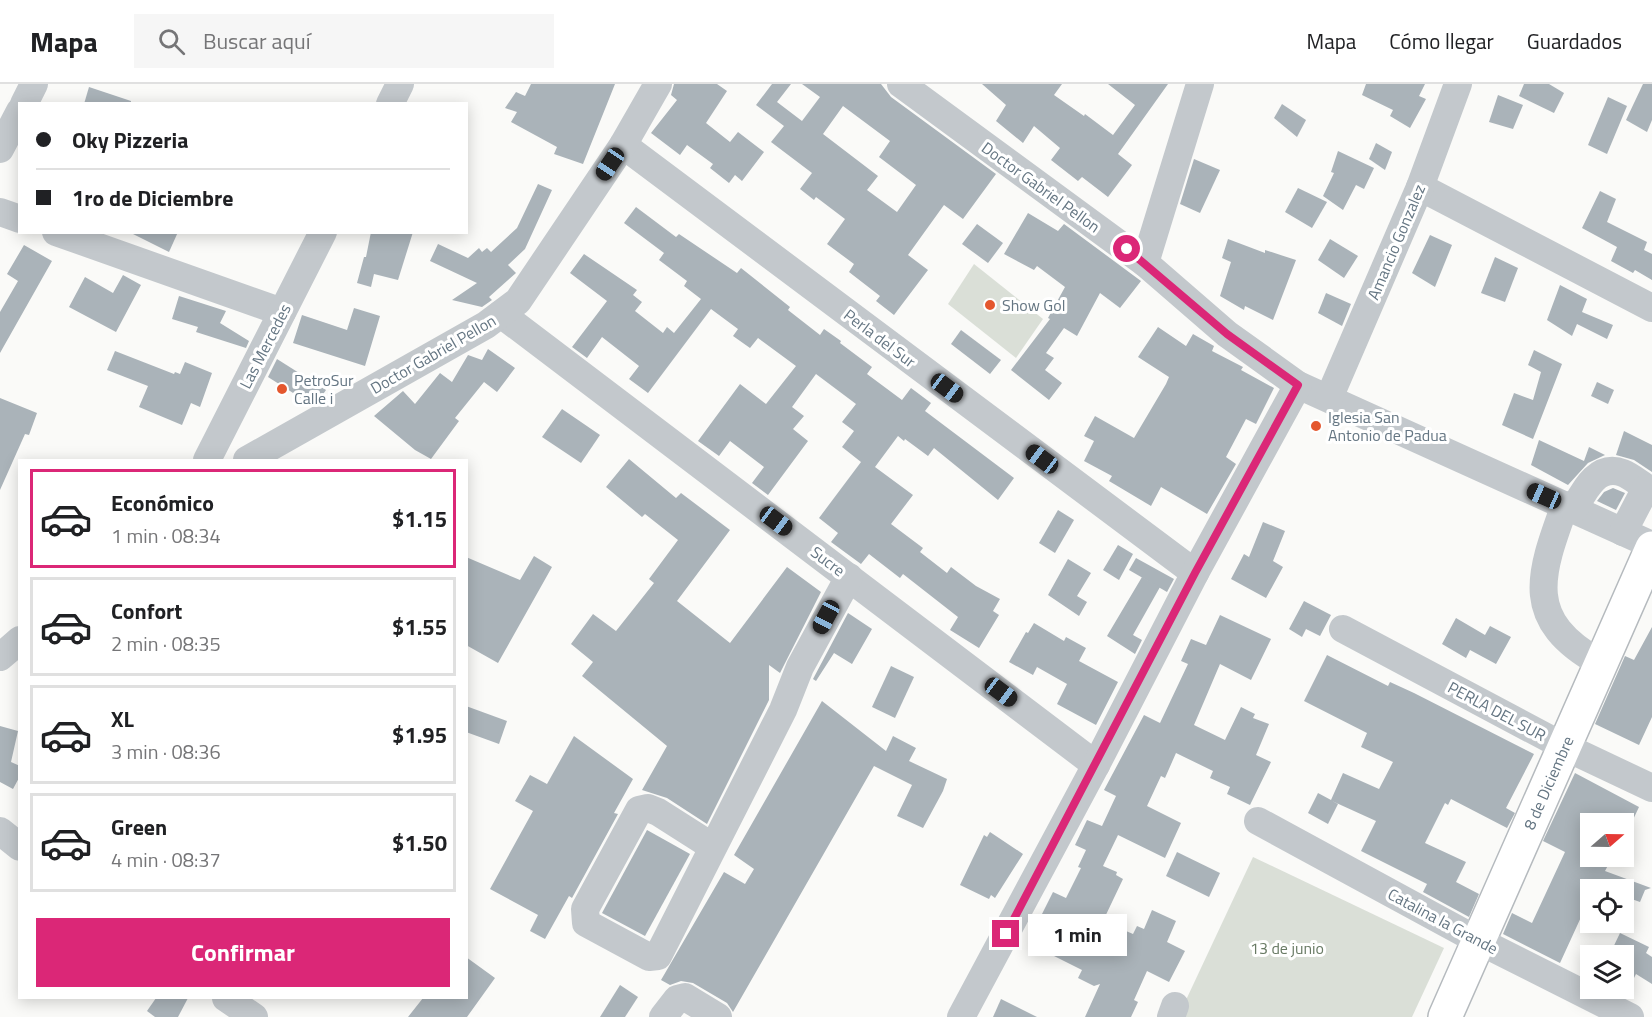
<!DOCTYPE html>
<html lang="es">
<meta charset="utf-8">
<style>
body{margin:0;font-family:"Titillium Web",sans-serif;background:#f6f6f6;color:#202124;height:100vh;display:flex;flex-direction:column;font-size:22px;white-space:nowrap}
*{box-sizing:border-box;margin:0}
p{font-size:20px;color:#757577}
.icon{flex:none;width:33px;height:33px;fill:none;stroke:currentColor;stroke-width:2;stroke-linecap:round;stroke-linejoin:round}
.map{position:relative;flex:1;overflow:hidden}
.drawer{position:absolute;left:18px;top:375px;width:450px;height:540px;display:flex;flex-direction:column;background:#fff;border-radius:0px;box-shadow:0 3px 15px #0003}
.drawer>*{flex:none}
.hud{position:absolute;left:18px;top:18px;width:450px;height:132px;border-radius:0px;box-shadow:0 3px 15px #0003;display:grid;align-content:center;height:132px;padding:0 18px;background:#fff}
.needle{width:39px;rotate:70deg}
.fabs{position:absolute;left:1580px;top:729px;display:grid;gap:12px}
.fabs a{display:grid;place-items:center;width:54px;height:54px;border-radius:0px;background:#fff;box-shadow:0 3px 15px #0003;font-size:30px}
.end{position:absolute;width:27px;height:27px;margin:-14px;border:8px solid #db2777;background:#fff;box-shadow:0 0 0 3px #fff}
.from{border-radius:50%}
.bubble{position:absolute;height:42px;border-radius:0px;background:#fff;box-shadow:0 3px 15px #0003;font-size:20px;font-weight:700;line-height:42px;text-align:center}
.car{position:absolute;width:18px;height:36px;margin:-18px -9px;border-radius:8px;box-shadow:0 0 4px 2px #0007;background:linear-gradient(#222 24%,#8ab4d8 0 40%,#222 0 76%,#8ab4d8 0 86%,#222 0)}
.hud b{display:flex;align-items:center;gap:21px;height:57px;font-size:22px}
.hud b+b{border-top:2px solid #e0e0e0}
.hud i{width:15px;height:15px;background:#202124}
ul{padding:10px 0 0;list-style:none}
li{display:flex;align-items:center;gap:18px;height:99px;margin:0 12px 9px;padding:0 6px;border:3px solid #e0e0e0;border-radius:0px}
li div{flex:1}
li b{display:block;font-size:22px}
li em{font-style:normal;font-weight:700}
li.selected{border-color:#db2777}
li>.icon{width:54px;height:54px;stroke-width:1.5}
.primary-button{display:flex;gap:12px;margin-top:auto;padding:12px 18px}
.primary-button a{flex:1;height:69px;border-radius:0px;background:#db2777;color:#fff;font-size:24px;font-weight:700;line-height:69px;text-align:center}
header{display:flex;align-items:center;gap:36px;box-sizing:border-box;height:84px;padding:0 30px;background:#fff;border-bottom:2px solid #e0e0e0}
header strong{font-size:28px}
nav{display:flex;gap:33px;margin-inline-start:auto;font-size:21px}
.search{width:420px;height:54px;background:#f6f6f6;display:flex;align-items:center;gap:15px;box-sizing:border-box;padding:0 21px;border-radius:0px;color:#757577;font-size:22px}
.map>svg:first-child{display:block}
</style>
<header>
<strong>Mapa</strong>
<div class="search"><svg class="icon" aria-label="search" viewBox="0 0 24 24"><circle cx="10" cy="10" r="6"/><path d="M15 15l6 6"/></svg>Buscar aquí</div>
<nav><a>Mapa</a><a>Cómo llegar</a><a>Guardados</a></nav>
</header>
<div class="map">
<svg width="1652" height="933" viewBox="0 0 1652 933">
<rect width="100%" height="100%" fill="#fafaf8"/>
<!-- green -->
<g fill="#dadfd7">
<polygon points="974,180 1043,235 1016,274 948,220"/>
<polygon points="1253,773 1444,864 1412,933 1178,933"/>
</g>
<!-- building -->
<g fill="#aab3b9" fill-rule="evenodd">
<polygon points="531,0 615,0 583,80 554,70 557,63 511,38 517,28 505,24 516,8 525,12"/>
<polygon points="674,0 717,0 727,7 706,39 730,58 738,48 764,68 742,97 735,91 729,99 710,84 713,80 687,61 680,71 651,49 677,16 671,11"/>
<path d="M772,0h19l-14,18 25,19 18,-24 -18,-13h79l10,13 105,77 -33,45 -19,-14 -36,50 20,15 -34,45 -18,-14 4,-5 -31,-24 5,-8 -27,-20 18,-25 -29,-22 -2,3 -14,-11 12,-16 -41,-31 13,-16 -28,-21zM843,22l47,35 -11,16 37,28 -19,27 -30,-22 11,-14 -55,-42z"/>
<polygon points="982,0 1062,0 1054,11 1084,32 1085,30 1113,51 1135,21 1108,0 1168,0 1118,70 1132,81 1108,113 1082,93 1078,97 1051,76 1060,64 1034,42 1023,59 996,37 1006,21"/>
<polygon points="1366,0 1425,0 1419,12 1426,15 1410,44 1390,32 1393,26 1362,11"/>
<polygon points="1524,0 1549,0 1564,9 1554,29 1519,12"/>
<polygon points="1643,0 1652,0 1652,36 1647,48 1626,36"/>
<polygon points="89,3 131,17 131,20 84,20"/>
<polygon points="1498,11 1523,21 1513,45 1489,38"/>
<polygon points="1608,13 1627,22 1607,70 1588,61"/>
<polygon points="1282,20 1306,36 1297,53 1274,34"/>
<polygon points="1376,59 1392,68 1385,86 1369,75"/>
<polygon points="1338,67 1374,84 1364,105 1356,101 1343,126 1323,112 1334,89 1331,88"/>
<polygon points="1194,75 1220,86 1200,129 1180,120"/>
<polygon points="538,100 552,106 525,165 508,181 516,189 489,213 492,216 482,223 452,216 477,199 430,177 438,160 468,174 479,164 482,168 487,164 491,168 517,144"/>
<polygon points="1298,104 1327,118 1312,144 1285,128"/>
<polygon points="1600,107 1616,115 1607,138 1647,158 1644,166 1652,170 1652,196 1635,186 1633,189 1611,177 1617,163 1582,144"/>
<polygon points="636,123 676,153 679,150 737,189 741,184 790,223 788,226 820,251 824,245 841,257 840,259 872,283 867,290 902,316 911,304 931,319 925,327 1014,394 998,416 934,364 928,372 905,355 904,357 898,352 875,383 913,411 891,440 923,464 920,468 947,489 951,483 976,502 1000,515 993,527 999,531 979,564 950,546 958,533 903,490 900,494 869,470 861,480 831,458 838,449 819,434 861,378 842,363 854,347 842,338 856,320 816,290 792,323 804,332 793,345 808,357 768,411 752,399 764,383 730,357 719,372 698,357 740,300 766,320 796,282 758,254 750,264 733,252 738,245 711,225 648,309 629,295 639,282 602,253 587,274 572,263 607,217 570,189 584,170 637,206 633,211 642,218 635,227 663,249 667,243 674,249 701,215 684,202 687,197 659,176 664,169 624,139"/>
<polygon points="1028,129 1058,147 1064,140 1141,197 1120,224 1100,209 1077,252 1064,244 1046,269 1054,274 1045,286 1062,299 1049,316 1011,286 1050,235 1048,234 1065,203 1037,182 1034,186 1004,170"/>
<polygon points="977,140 1003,159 988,179 962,160"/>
<polygon points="129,148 178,148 169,168"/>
<polygon points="371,148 413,148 398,196 374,190 371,203 357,199 364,173 366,173"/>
<polygon points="1430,151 1452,161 1435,203 1412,189"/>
<polygon points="1228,155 1265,169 1265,166 1296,176 1273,236 1245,222 1244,226 1220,212 1231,178 1222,174"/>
<polygon points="1330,155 1358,172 1344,194 1318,176"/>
<polygon points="24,161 52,177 0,269 0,228 18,197 7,190"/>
<polygon points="1495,173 1518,184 1505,218 1481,209"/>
<polygon points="123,191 141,201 116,248 69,223 85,193 113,209"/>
<polygon points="1560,201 1587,215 1582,228 1613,241 1607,255 1577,240 1572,252 1547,236"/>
<polygon points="1326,209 1351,220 1342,242 1318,229"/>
<polygon points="179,212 226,227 220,239 249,257 246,264 196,248 198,243 172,235"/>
<polygon points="354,224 380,232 365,282 293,259 302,231 347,246"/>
<polygon points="1158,243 1186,262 1193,250 1214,262 1212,267 1243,283 1241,286 1274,304 1256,340 1246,335 1226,373 1236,380 1207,430 1161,403 1151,422 1109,397 1112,392 1084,377 1094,357 1084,352 1095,332 1134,354 1166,300 1169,293 1138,273"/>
<polygon points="961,246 1001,276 990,290 951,260"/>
<polygon points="488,265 515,284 497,308 484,298 455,334 459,337 431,375 415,366 374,332 403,307 415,320 440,289 452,298 468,271 482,276"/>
<polygon points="1534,266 1562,280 1533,355 1502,341 1514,309 1533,316 1541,288 1528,281"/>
<polygon points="115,267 174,290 175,288 180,290 185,278 212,289 200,323 191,319 182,341 139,323 148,302 107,286"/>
<polygon points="277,275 326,306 319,316 312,321 268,293"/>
<polygon points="1597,298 1614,306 1608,320 1591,312"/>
<polygon points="0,314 37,329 29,351 25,350 0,406"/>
<polygon points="562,325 600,351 581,379 542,353"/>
<polygon points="1624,347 1652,361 1652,388 1634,376 1616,371"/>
<polygon points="1539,356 1584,377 1589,363 1605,371 1588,379 1568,401 1531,381"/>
<polygon points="629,375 676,414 681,409 730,446 677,517 730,559 787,483 821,508 780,589 769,581 769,616 707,740 667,714 642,706 667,662 582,592 593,578 571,560 593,530 616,547 654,499 649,495 678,456 645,430 642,433 606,403"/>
<polygon points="1613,404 1625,409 1616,426 1597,417 1604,408"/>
<polygon points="1058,426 1074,436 1055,469 1039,459"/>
<polygon points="1263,438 1285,447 1273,477 1283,483 1266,514 1231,495 1244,470 1249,473"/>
<polygon points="1118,461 1133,470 1119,496 1103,486"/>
<polygon points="534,472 552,483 498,579 466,561 466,473 520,496"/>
<polygon points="1136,474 1174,495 1167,508 1129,486"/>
<polygon points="1068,475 1091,489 1077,512 1087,518 1079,532 1048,511"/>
<polygon points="1142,493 1160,503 1133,551 1142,556 1135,570 1107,552"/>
<polygon points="1304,517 1331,531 1320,552 1306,545 1302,553 1289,545"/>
<polygon points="848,529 872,545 852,580 834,569 816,597 813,595"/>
<polygon points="1220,531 1271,555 1251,596 1220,580 1194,641 1225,656 1241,623 1255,630 1253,634 1269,640 1256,671 1271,678 1250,721 1227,710 1230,703 1210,694 1213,687 1176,669 1165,694 1161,692 1147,722 1181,739 1165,774 1118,751 1103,782 1117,788 1116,791 1123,795 1103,837 1133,850 1137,842 1144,845 1152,826 1176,837 1167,858 1185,867 1169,898 1147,887 1134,916 1138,918 1131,933 1085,933 1100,900 1094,902 1078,894 1082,886 1050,870 1062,842 1041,832 1053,808 1066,814 1081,784 1078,783 1086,766 1075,761 1087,736 1102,742 1116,712 1104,706 1144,631 1160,639 1188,580 1181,577 1191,555 1206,561"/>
<polygon points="1456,534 1485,551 1490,542 1511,553 1496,580 1470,566 1466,574 1442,560"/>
<polygon points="1034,539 1064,557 1066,553 1086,564 1079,577 1118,598 1096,641 1057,620 1067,600 1037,583 1033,591 1009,578 1026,548 1028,549"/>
<polygon points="1652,543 1652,633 1639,661 1595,640 1625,572 1634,576"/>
<polygon points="1327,571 1388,602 1390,598 1414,609 1534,670 1506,724 1515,729 1507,744 1451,715 1448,721 1445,719 1425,759 1466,778 1456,798 1479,810 1469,833 1423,808 1427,800 1361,767 1376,737 1332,717 1338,720 1328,740 1308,729 1318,709 1331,716 1343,689 1379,705 1393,678 1361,663 1367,649 1304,617"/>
<polygon points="891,582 914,593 895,634 872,623"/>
<polygon points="822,617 886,667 893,652 916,664 909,677 947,695 943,707 923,744 897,732 912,701 874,682 733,928 727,919 693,899 681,897 670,901 661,896 724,788 745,800 754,785 734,771"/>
<polygon points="466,622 507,637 499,660 466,648"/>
<polygon points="0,642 18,647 11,678 20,682 20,692 13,705 0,698"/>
<polygon points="574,652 633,695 614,729 618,730 572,814 569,812 545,855 530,847 538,831 490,805 533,727 515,717 530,691 547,700"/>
<polygon points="1575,689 1639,723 1631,740 1590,740 1590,772 1613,772 1605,787 1651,804 1645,806 1640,818 1623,812 1623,806 1590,806 1590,834 1582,831 1560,879 1503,850 1512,829 1532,839 1565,768 1543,757"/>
<polygon points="647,746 690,770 645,852 602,829"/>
<polygon points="990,748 1023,770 995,814 991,811 989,815 960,801 984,751 987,753"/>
<polygon points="1177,768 1220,789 1209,813 1166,792"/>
<polygon points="1620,849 1649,863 1646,869 1652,873 1652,900 1636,890 1625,912 1623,872 1609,872"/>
<polygon points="466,873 495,894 467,933 408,933 423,914 466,914"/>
<polygon points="620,901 638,913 625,933 600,933"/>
<polygon points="156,914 188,914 178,933 155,933 147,927"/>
<polygon points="1001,915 1037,933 993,933"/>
</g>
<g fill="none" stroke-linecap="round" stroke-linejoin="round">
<!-- major casing -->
<g stroke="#b5babe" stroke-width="36">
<g id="major">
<path id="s1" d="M1445,933l207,-469"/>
</g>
</g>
<!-- minor -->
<g stroke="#c3c8cc" stroke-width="28">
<polyline points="901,0 1145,179 1227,250 1298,301 1652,461"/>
<polyline points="24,20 34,0"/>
<polyline points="390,20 400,0"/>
<polyline points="623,61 1195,489"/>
<polyline points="0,65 20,27"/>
<polyline points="1420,103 1652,224"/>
<polyline points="0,128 20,135"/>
<polyline points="56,148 282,228"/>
<polyline points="1145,179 1200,0"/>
<polyline points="501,230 1096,681"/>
<polyline points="1329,314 1420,103 1458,0"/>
<polyline points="207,376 323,148"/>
<polyline points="247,376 486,241 518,217 623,61 658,0"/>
<path d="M1565,421c-26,71 -42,115 35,158"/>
<path d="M1574,425c10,-18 23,-46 49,-36 10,4 19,13 29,18"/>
<polyline points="1623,448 1646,404"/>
<polyline points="1343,545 1563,662 1652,704"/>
<polyline points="0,573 20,556"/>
<polyline points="1258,737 1477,856 1630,933"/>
<polyline points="0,747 20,763"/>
<polyline points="713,763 658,728 648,724 639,726 585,825 586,839 649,873 658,872 783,626 800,583 849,493"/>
<polyline points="226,914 254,933"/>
<polyline points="663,933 677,915 685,913 718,933"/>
<polyline points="961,933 1096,681 1195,489 1298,301"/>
<polyline points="1171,933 1175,922"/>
</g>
<!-- major -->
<use href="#major" stroke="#fff" stroke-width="33"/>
</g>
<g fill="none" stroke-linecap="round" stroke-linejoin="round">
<!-- route -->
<polyline stroke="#db2777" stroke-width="8" points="1006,850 1195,489 1298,301 1227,250 1127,165"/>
</g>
<!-- markers -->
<g fill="#e4572e" stroke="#fff" stroke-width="2">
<circle cx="990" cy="221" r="6"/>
<circle cx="282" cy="305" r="6"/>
<circle cx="1316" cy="342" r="6"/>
</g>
<g text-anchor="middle" stroke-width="6" stroke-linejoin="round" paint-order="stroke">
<!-- street labels -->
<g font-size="16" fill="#657683" stroke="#fff">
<text transform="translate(1041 103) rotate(36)" y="6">Doctor Gabriel Pellon</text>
<text transform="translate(1396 158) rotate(-67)" y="6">Amancio Gonzalez</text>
<text transform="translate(880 254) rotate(37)" y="6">Perla del Sur</text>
<text transform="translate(265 262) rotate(-63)" y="6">Las Mercedes</text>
<text transform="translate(433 270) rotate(-30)" y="6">Doctor Gabriel Pellon</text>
<text transform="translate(828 477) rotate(37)" y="6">Sucre</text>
<text transform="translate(1497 627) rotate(28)" y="6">PERLA DEL SUR</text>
<text dy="6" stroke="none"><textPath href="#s1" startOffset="256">8 de Diciembre</textPath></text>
<text transform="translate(1443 837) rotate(28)" y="6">Catalina la Grande</text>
</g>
<!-- poi labels -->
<g font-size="16" fill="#657683" stroke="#fff" text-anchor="start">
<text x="1002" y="227">Show Gol</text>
<text x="294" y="302">PetroSur<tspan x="294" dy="18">Calle i</tspan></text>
<text x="1328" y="339">Iglesia San<tspan x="1328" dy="18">Antonio de Padua</tspan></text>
</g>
<!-- park labels -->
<g font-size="16" fill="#687a64" stroke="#fff">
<text x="1287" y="870">13 de junio</text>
</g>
</g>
</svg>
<div class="fabs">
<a><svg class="needle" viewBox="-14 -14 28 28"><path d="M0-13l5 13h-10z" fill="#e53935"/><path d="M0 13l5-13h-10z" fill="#757577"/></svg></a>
<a><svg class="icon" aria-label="locate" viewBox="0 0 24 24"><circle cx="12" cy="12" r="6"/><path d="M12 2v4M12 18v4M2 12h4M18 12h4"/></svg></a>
<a><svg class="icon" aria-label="layers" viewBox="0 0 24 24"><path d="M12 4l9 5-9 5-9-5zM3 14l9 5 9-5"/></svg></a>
</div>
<i class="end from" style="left:1127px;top:165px"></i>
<i class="end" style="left:1006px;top:850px"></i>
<div class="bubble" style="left:1028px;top:830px;width:99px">1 min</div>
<i class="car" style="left:610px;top:80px;rotate:214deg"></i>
<i class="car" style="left:947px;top:304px;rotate:127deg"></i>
<i class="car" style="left:1042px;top:375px;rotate:307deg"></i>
<i class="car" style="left:1544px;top:412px;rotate:294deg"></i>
<i class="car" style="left:776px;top:437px;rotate:127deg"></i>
<i class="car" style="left:826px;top:533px;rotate:208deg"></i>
<i class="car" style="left:1001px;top:608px;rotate:127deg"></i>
<div class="hud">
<b><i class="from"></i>Oky Pizzeria</b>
<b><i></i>1ro de Diciembre</b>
</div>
<section class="drawer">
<ul>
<li class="selected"><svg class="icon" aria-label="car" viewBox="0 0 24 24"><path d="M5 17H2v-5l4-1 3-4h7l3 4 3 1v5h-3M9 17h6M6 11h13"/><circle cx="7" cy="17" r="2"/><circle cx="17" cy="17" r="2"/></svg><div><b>Económico</b><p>1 min · 08:34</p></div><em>$1.15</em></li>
<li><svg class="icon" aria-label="car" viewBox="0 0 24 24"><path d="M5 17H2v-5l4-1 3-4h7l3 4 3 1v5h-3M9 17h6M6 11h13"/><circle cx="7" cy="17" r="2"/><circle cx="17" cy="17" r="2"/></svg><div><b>Confort</b><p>2 min · 08:35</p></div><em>$1.55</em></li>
<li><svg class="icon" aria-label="car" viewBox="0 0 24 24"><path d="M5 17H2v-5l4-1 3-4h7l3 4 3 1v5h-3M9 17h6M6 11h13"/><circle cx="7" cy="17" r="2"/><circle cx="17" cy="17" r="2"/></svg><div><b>XL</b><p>3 min · 08:36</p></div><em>$1.95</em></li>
<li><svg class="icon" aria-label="car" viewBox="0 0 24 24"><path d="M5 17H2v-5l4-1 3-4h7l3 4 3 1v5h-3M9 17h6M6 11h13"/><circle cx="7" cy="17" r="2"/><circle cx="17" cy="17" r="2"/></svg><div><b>Green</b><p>4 min · 08:37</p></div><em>$1.50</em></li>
</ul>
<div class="primary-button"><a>Confirmar</a></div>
</section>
</div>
